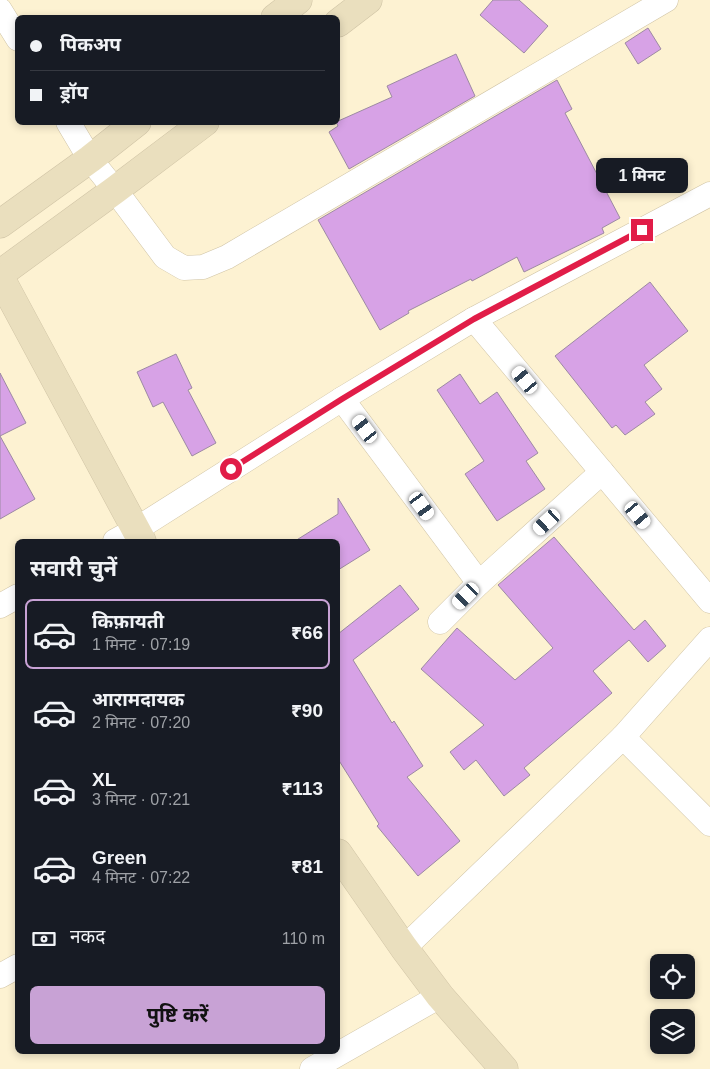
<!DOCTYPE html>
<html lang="hi">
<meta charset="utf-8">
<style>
body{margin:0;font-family:Helvetica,"Noto Sans Devanagari",sans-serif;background:#242831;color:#f1f3f6;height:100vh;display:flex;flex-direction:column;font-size:19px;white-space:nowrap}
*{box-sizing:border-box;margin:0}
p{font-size:16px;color:#9ea1a6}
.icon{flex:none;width:28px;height:28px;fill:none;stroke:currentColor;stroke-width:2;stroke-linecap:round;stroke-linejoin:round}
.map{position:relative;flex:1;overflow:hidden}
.sheet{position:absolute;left:15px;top:539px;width:325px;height:515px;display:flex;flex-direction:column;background:#171b24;border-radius:8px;box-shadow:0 2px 8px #0003}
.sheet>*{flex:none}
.banner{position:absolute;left:15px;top:15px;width:325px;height:110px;border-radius:8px;box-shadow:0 2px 8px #0003;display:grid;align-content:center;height:110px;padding:0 15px;background:#171b24}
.fabs{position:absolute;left:650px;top:954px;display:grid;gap:10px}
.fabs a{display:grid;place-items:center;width:45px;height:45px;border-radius:8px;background:#171b24;box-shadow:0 2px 8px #0003;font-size:25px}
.end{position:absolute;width:22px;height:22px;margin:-11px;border:6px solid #e11d48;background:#fff;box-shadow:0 0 0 2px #fff}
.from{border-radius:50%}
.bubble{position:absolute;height:35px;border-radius:8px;background:#171b24;box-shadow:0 2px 8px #0003;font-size:16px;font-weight:700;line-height:35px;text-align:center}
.car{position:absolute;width:15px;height:30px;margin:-15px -8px;border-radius:6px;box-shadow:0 0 4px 1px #0007;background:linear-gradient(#fff 24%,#345 0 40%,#fff 0 76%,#345 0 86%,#fff 0)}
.banner b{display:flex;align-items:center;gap:18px;height:48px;font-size:19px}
.banner b+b{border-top:1px solid #363941}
.banner i{width:12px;height:12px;background:#f1f3f6}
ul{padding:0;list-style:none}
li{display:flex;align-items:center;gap:15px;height:70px;margin:0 10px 8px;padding:0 5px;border:2px solid transparent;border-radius:8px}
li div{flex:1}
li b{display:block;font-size:19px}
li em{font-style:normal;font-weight:700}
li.active{border-color:#c8a2d5}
li>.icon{width:45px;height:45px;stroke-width:1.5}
h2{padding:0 15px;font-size:22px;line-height:60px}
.pay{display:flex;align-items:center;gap:12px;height:55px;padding:0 15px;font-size:19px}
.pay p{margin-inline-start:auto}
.primary-button{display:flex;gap:10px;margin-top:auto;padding:10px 15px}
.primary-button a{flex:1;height:58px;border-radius:8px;background:#c8a2d5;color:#111;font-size:20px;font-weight:700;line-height:58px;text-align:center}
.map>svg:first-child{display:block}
</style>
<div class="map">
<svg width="710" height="1069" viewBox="0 0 710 1069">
<rect width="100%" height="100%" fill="#fdf2d2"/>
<!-- building -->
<g fill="#d7a2e6" stroke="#9d8aa3">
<polygon points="493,0 519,0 548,26 524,53 480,15"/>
<polygon points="648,28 661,49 638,64 625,43"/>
<polygon points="456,54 475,96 349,169 329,132 338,126 336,122 392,97 387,86"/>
<polygon points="557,80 572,109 565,113 620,218 602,228 604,233 524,272 517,257 472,281 471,279 408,311 409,313 380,330 318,220"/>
<polygon points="650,282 688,331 644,365 662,389 645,402 655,414 625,435 616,425 612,428 555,356"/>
<polygon points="176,354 192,388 188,390 216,443 192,456 163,402 153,407 137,372"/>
<polygon points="0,373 26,423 0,436 35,499 0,519"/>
<polygon points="460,374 480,404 497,392 538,453 526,461 545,489 497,521 465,474 484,461 437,390"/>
<polygon points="338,498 370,550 338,570 338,541 295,541 338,514"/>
<polygon points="554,537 634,630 645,620 666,646 648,662 629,640 593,671 612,693 524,768 530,775 504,796 476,760 464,770 450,752 484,725 421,669 457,628 515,680 553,648 498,585"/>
<polygon points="400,585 419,609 353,660 392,723 394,721 423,766 407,777 460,841 418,876 377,826 379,824 338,759 338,634"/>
</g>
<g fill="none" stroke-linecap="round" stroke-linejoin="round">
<!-- street casing -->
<g stroke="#d0c4a6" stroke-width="25">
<g id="street">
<polyline points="0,10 18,39"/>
<polyline points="68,122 90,159 115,190 165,257 184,268 203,267 227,257 666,0"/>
<polyline points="474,319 710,601"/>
<polyline points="342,399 479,583"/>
<polyline points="115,541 135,530 342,399 474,319 710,194"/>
<polyline points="0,606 18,596"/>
<polyline points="440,622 479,583 602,472"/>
<polyline points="623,737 710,639"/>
<polyline points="404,948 623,737 710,824"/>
<polyline points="0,976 18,966"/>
<polyline points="312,1069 440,996"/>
</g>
</g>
<!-- secondary casing -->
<g stroke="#d0c4a6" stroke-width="29">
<g id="secondary">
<polyline points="275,18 298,0"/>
<polyline points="338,23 368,0"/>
<polyline points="0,224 90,159 137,122"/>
<polyline points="0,274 115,190 205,122"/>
<polyline points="0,277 142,541"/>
<polyline points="338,853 404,948 440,996 504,1069"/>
</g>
</g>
<!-- street -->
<use href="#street" stroke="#fff" stroke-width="24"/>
<!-- secondary -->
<use href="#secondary" stroke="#eadfbe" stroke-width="28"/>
</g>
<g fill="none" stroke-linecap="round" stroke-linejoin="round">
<!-- route -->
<polyline stroke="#e11d48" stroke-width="6" points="231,469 342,399 474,319 642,230"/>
</g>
</svg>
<div class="fabs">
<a><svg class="icon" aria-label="locate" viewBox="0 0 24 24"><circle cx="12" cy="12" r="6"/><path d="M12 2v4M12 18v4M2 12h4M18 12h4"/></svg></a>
<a><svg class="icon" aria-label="layers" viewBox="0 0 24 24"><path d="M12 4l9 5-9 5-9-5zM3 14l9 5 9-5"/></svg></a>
</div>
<i class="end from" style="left:231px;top:469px"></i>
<i class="end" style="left:642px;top:230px"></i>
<div class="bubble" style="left:596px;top:158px;width:92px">1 मिनट</div>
<i class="car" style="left:525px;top:380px;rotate:320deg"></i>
<i class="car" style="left:365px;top:429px;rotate:323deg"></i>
<i class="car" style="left:422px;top:506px;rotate:144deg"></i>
<i class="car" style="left:638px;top:515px;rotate:140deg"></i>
<i class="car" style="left:547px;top:522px;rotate:228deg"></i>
<i class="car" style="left:466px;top:596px;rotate:225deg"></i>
<div class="banner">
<b><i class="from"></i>पिकअप</b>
<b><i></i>ड्रॉप</b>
</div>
<section class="sheet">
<h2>सवारी चुनें</h2>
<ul>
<li class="active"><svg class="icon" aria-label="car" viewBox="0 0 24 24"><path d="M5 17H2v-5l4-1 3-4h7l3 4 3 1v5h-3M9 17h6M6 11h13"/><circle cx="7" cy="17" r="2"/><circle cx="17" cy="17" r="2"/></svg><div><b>किफ़ायती</b><p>1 मिनट · 07:19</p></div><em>₹66</em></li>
<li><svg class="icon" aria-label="car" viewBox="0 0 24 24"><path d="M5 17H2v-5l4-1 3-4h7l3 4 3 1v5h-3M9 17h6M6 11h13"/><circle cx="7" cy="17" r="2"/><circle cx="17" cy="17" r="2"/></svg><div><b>आरामदायक</b><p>2 मिनट · 07:20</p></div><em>₹90</em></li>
<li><svg class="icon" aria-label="car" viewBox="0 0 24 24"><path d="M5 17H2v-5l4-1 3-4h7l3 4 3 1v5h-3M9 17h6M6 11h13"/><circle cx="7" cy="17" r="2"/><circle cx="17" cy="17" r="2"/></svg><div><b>XL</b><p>3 मिनट · 07:21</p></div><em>₹113</em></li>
<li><svg class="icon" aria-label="car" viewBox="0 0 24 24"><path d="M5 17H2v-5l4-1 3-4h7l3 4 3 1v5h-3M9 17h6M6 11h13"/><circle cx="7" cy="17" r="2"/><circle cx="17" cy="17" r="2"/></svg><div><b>Green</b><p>4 मिनट · 07:22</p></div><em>₹81</em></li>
</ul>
<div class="pay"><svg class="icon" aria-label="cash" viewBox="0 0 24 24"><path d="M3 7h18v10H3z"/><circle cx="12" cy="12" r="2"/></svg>नकद<p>110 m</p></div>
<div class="primary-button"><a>पुष्टि करें</a></div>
</section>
</div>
